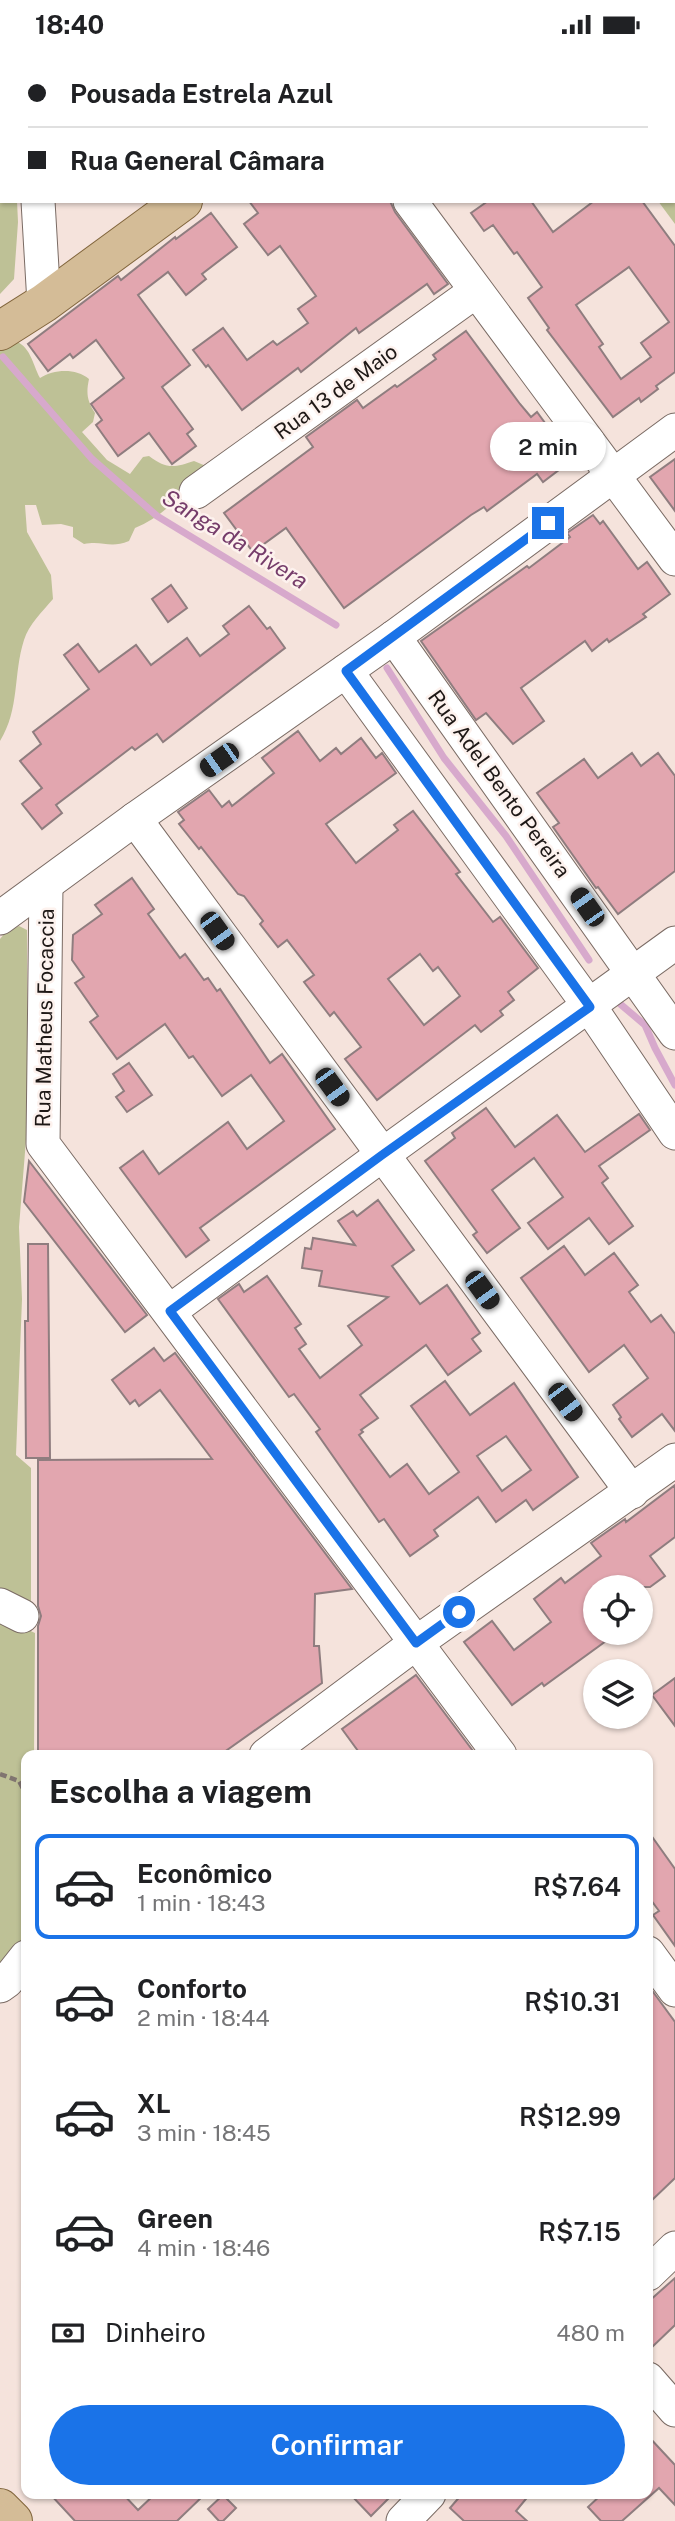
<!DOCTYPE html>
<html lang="pt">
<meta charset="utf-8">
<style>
body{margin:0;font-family:"Public Sans",sans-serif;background:#f2f2f2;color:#202124;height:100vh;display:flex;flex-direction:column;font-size:26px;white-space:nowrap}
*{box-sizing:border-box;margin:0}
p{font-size:23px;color:#757577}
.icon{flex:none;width:38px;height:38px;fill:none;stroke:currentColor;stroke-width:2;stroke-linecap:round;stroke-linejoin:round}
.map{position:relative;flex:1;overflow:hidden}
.details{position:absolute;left:21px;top:1701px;width:632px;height:749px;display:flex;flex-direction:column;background:#fff;border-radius:14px;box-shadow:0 2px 5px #0004}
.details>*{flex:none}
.guide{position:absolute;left:0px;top:0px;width:676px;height:154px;box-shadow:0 2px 5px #0004;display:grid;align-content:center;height:154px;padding:0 28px;background:#fff}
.tools{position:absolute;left:583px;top:1526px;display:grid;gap:14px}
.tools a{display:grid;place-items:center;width:70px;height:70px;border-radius:50%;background:#fff;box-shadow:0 2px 5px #0004;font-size:35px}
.end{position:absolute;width:32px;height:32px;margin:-16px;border:9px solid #1a73e8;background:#fff;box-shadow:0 0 0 4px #fff}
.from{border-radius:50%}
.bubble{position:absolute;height:49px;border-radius:24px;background:#fff;box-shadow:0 2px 5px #0004;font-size:23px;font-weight:600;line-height:49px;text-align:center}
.car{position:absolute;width:21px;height:42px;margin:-21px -10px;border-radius:9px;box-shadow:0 0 5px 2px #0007;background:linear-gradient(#222 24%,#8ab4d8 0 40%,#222 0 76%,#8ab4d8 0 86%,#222 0)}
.guide b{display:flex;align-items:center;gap:24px;height:66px;font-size:26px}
.guide b+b{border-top:2px solid #e0e0e0}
.guide i{width:18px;height:18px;background:#202124}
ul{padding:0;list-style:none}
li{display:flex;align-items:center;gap:21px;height:105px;margin:0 14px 10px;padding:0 14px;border:4px solid transparent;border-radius:14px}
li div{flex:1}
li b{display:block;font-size:26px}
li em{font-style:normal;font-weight:600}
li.on{border-color:#1a73e8}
li>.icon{width:63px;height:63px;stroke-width:1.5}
h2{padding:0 28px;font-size:32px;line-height:84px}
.pay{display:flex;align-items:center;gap:18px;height:77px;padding:0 28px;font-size:26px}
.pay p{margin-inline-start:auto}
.button{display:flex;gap:14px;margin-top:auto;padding:14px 28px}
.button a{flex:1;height:80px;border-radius:42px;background:#1a73e8;color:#fff;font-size:28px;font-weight:600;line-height:80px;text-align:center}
.status{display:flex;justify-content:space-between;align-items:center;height:49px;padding:0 35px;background:#fff;direction:ltr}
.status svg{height:19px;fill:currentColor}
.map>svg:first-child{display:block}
</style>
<div class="status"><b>18:40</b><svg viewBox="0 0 49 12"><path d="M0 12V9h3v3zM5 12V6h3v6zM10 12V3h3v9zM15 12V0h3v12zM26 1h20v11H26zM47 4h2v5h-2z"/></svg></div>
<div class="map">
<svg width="675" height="2472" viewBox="0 0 675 2472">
<rect width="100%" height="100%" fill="#f5e3dc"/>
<!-- green -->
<g fill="#bec196">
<polygon points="0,0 8,2 2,2 2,152 17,152 18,173 14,230 0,245"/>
<polygon points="675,120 675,175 658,152 674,152"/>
<path d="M13,291c18,6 19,23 27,38 14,-9 36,-10 49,1 -3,14 -2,22 6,34l-2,9 -11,10 25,28 23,14 13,-17 6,-1c17,13 25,12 45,5l12,5c-21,25 -41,50 -71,62l-6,13c-20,8 -26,-1 -45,3l-11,-7v-10l-12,-3 -19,1 -6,-20h-11l2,27 24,43 2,24c-11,13 -24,25 -29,41 -11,34 -4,69 -24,101v-392z"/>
<polygon points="19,877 27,881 27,1078 19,1178 22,1250 16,1406 31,1419 31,1552 15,1548 0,1540 0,890 5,884"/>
<polygon points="0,1568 35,1584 34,1706 26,1706 26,1903 0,1932"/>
</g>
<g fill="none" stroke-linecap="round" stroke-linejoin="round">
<!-- stream -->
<g stroke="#d7a9cc" stroke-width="7">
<polyline points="3,308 92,410 157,467 336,576"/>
<polyline points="387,619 444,709 506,787 589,911"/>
<polyline points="619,954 645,976 655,999 675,1036"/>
</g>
</g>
<!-- building -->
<g fill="#e2a6af" stroke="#8f7d7f" stroke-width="2" fill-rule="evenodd">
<polygon points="249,152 390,152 395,163 448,235 434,245 427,235 359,284 356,279 301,323 298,319 242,361 208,316 206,318 193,301 223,279 247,311 273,292 277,296 308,274 298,260 316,247 280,197 268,206 244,175 258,164"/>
<path d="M488,152h43l22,31 41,-31h48l33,45v126l-19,14 2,3 -17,13 -2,-4 -26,19 -66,-87 2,-2 -21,-30 14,-11 -25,-35 -3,2 -21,-29 -9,6 -13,-18zM629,218l40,55 -28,21 10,14 -30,22 -22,-32 4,-3 -27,-39z"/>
<polygon points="211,164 237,198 202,225 206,230 186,246 168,223 138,246 190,316 162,338 193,380 187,385 196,397 172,415 149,384 118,407 96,376 102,371 91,355 124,329 96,291 73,309 70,305 48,322 28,295 118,227 121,231 175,188 176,190"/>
<polygon points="466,282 520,355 531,368 537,363 572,411 543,433 537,425 487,462 484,458 471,466 344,559 286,479 253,503 224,464 313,398 306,388 357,351 363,359 395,336 397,338 436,310 433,306"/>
<polygon points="675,410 675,462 650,428"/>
<polygon points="593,466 600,475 603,472 638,520 647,513 670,545 643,565 646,568 609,593 607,590 592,602 585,592 521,639 544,672 513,695 486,664 476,671 421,592 527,517 529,519 570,488 567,484"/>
<polygon points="171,536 187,559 168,573 152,550"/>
<polygon points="249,557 267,580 270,578 285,599 163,693 157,685 135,701 132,698 56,756 62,764 42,780 22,755 42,739 20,712 41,695 33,683 89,640 64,606 78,595 99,623 136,596 151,616 187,589 200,607 229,585 223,577"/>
<path d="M298,682l22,30 16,-13 5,6 20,-16 15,20 6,-5 14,20 -70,51 30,39 42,-33 -4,-5 19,-14 47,61 -4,2 37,48 7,-5 38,51 -30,24 6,8 -14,11 3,4 -22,17 -6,-7 -98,75 -32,-41 16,-12 -27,-35 -4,4 -26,-34 10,-7 -27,-35 -9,7 -18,-23 3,-3 -19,-25 -6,-2 -37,-47 -2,2 -20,-25 5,-4 -6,-8 31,-22 13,17 7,-6 3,5 42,-33 -12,-15zM420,905l13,17 5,-4 22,29 -36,29 -36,-46z"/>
<polygon points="632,704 641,717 658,704 675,727 675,822 618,865 598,838 596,839 553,778 559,774 537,744 584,710 598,729"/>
<polygon points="132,829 154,860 148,865 180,909 185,905 204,931 208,929 217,942 220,940 270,1014 282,1005 335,1080 200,1179 209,1191 186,1208 120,1119 143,1102 159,1125 228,1073 247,1100 284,1072 251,1026 222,1047 193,1007 189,1009 165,975 117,1010 90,973 98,967 75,934 84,928 72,911 73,886 102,865 95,856"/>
<polygon points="129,1014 152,1046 127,1063 116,1048 124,1042 113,1025"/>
<polygon points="486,1059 515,1098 557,1066 585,1103 639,1065 650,1081 599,1117 608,1129 602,1134 633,1177 609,1195 589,1169 548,1200 528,1174 563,1148 534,1109 492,1141 520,1179 487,1204 473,1186 477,1183 425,1112 455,1089 452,1084"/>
<polygon points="29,1112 147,1266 125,1283 24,1153"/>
<path d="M378,1151l36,50 -22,16 28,38 27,-19 33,48 -8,6 9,12 -33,24 -22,-30 -66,50 18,23 -17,12 2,2 -4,3 31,42 17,-13 22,30 30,-22 -48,-66 34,-25 25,34 44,-32 64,94 -45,33 -7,-10 -30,22 -18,-25 -44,33 4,6 -28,20 -26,-37 -5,3 -63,-90 4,-3 -26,-35 -5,3 -71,-98 21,-15 5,8 23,-16 34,48 -6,4 11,16 -7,5 21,29 42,-33 -14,-19 40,-29 -69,-11 3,-15 -20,-3 3,-20 6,1 2,-11 42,7 -17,-24 15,-10 4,5zM506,1387l25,34 -29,21 -25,-35z"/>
<polygon points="28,1195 48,1195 50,1409 26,1409 25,1272 28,1272"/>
<polygon points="564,1197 585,1226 614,1204 638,1236 629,1243 651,1273 661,1266 675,1285 675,1382 662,1365 632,1388 619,1370 621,1368 613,1356 648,1329 624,1296 589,1323 521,1229"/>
<polygon points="154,1299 164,1312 175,1304 352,1540 315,1545 314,1597 319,1597 322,1634 220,1706 38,1706 38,1577 41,1567 38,1557 38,1411 212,1410 160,1341 139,1357 135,1351 130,1355 112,1331"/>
<polygon points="675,1436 675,1488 650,1507 665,1527 650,1538 595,1538 595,1584 617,1584 544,1637 542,1634 512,1656 464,1593 492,1572 514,1601 551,1573 534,1550 561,1529 565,1534 601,1507 591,1494 625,1470 626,1473"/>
<polygon points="416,1626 476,1706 361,1706 342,1680"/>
<polygon points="675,1629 675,1677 652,1646"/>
<polygon points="648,1782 675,1820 675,1897 653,1866 659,1862 648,1847"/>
<polygon points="648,1936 675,1973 675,2129 648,2155"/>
<polygon points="675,2229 675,2276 648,2302 648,2253"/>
<polygon points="648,2387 675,2416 675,2456 659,2439 622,2472 601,2472 588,2458 602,2445 648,2445"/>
<polygon points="50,2445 123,2445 138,2461 155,2445 205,2445 177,2472 75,2472"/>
<polygon points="350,2445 393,2445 371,2467"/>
<polygon points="462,2445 530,2445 516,2462 527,2472 464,2472 450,2459"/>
<polygon points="223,2446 236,2459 223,2472 219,2472 208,2460"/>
</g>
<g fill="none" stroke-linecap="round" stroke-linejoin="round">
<!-- minor casing -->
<g stroke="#7a6b64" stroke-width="35">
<g id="minor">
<polyline points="29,0 29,2"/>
<polyline points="38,152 44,254"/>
<polyline points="410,152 675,510"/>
<polyline points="196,443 476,242"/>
<polyline points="394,588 675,984"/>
<polyline points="346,622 590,958 675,1084"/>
<polyline points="135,770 632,1443"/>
<polyline points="46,836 43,1095 500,1706"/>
<polyline points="0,869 135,770 394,588 675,381"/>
<polyline points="170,1262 382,1106 675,894"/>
<polyline points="0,1556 22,1567"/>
<polyline points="266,1706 416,1594 675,1411"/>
<polyline points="648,1904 675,1941"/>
<polyline points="0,1937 7,1932 26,1908"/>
<polyline points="648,2225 675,2199"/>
<polyline points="648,2330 675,2361"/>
<polyline points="403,2472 429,2445"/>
</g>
</g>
<!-- major casing -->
<g stroke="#81653c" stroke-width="40">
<g id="major">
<polyline points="391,2 393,0"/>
<polyline points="0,282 44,254 183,152"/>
<polyline points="0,2459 13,2472"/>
</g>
</g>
<!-- path -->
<g stroke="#807570" stroke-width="4.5" stroke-dasharray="7 3.5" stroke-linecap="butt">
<polyline points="0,1725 19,1732 26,1745"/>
<polyline points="26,1812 26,1820"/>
</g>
<!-- minor -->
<use href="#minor" stroke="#fff" stroke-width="33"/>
<!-- major -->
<use href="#major" stroke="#d4bc97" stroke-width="38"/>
</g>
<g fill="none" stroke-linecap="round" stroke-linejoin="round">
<!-- route -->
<polyline stroke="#1a73e8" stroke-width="9" points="459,1563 416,1594 170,1262 382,1106 590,958 346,622 548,474"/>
</g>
<g text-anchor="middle" stroke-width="5" stroke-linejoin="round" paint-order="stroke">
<!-- street labels -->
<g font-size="21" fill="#1e1816" stroke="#fdf2ee">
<text transform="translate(336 343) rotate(-36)" y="7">Rua 13 de Maio</text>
<text transform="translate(499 735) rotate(54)" y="7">Rua Adel Bento Pereira</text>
<text transform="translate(45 969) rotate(-89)" y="7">Rua Matheus Focaccia</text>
</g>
<!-- water labels -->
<g font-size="23" font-style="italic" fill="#763d6b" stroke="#fdf2ee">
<text transform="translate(235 490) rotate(32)" y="8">Sanga da Rivera</text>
</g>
</g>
</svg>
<div class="tools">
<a><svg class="icon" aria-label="locate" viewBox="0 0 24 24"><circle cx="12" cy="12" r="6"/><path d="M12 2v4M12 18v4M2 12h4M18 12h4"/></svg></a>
<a><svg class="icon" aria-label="layers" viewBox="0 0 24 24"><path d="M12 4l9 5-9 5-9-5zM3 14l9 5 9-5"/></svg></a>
</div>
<i class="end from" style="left:459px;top:1563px"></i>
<i class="end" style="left:548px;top:474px"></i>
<div class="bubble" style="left:490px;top:373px;width:116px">2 min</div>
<i class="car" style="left:219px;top:711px;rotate:235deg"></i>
<i class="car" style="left:587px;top:858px;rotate:325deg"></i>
<i class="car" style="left:217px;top:882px;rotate:144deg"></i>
<i class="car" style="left:332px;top:1038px;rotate:144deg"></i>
<i class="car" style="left:482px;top:1241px;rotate:144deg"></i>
<i class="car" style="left:565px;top:1353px;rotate:143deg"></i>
<div class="guide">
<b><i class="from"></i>Pousada Estrela Azul</b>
<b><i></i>Rua General Câmara</b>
</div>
<section class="details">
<h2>Escolha a viagem</h2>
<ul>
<li class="on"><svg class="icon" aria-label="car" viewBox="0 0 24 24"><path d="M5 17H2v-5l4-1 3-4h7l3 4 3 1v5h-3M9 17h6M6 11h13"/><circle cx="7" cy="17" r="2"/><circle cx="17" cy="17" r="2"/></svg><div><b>Econômico</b><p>1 min · 18:43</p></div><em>R$7.64</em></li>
<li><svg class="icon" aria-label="car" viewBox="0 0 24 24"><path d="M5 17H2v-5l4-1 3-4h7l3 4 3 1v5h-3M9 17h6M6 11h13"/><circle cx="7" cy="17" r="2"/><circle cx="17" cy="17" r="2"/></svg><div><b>Conforto</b><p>2 min · 18:44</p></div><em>R$10.31</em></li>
<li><svg class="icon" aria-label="car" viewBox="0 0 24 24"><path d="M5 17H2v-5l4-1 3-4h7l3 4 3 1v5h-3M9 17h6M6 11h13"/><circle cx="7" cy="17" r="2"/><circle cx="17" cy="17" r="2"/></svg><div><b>XL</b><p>3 min · 18:45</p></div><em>R$12.99</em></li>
<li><svg class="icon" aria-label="car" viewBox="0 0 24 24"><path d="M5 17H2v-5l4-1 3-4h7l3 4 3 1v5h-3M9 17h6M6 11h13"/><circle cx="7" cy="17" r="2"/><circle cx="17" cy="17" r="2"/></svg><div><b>Green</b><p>4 min · 18:46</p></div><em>R$7.15</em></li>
</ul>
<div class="pay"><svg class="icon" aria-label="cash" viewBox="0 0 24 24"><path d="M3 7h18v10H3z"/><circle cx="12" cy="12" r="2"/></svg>Dinheiro<p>480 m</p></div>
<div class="button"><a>Confirmar</a></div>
</section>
</div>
